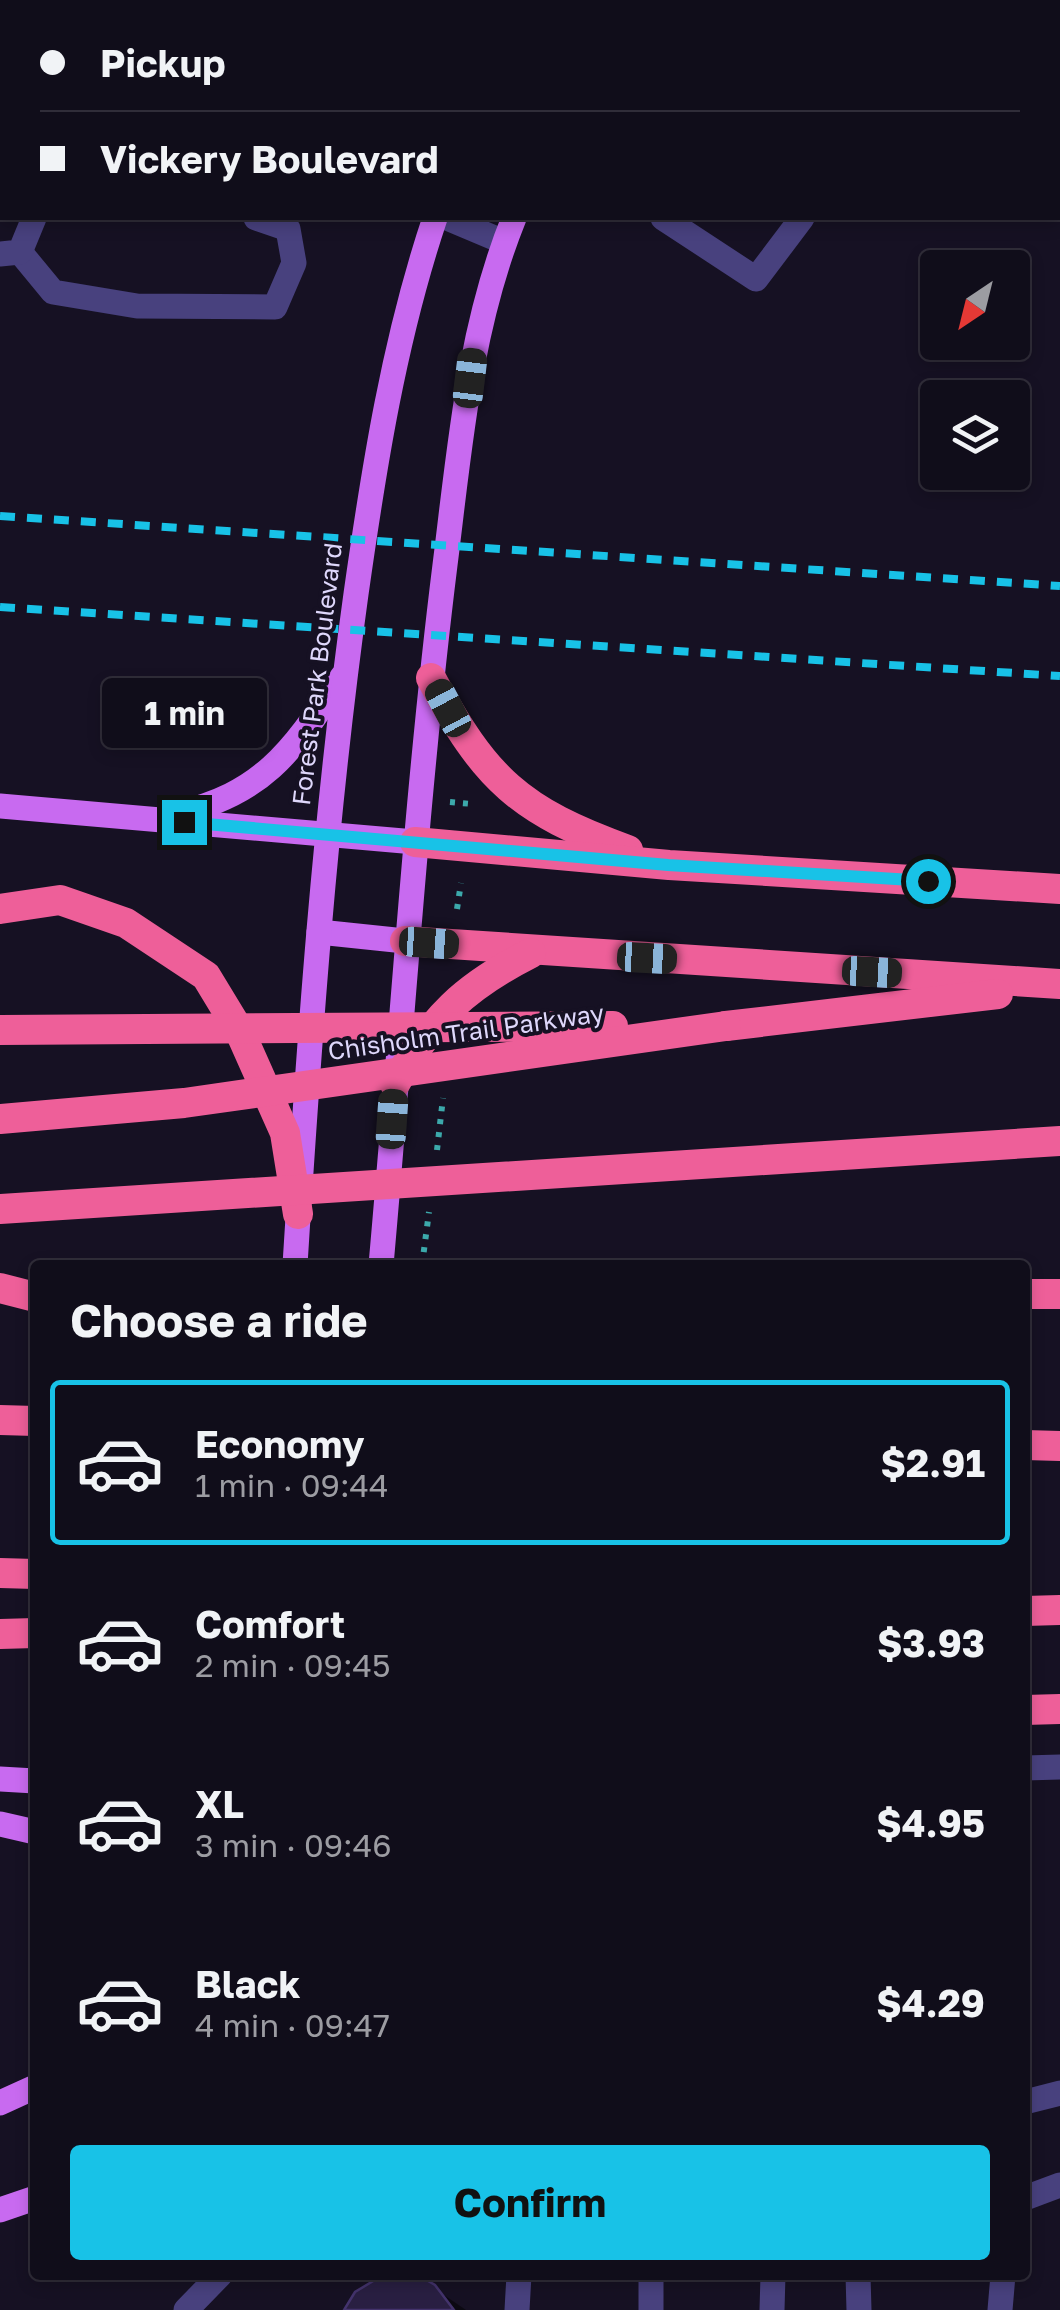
<!DOCTYPE html>
<meta charset="utf-8">
<style>
body{margin:0;font-family:"Golos Text",sans-serif;background:#1e1b27;color:#f1f3f6;height:100vh;display:flex;flex-direction:column;font-size:38px;white-space:nowrap}
*{box-sizing:border-box;margin:0}
p{font-size:32px;color:#9c9ca2}
.icon{flex:none;width:55px;height:55px;fill:none;stroke:currentColor;stroke-width:2;stroke-linecap:round;stroke-linejoin:round}
.map{position:relative;flex:1;overflow:hidden}
.side{position:absolute;left:30px;top:1260px;width:1000px;height:1020px;display:flex;flex-direction:column;background:#100d1a;border-radius:10px;box-shadow:0 5px 15px #0003,0 0 0 2px #302d39}
.side>*{flex:none}
.guide{position:absolute;left:0px;top:0px;width:1060px;height:220px;box-shadow:0 5px 15px #0003,0 0 0 2px #302d39;display:grid;align-content:center;height:220px;padding:0 40px;background:#100d1a}
.needle{width:65px;rotate:215deg}
.controls{position:absolute;left:920px;top:250px;display:grid;gap:20px}
.controls a{display:grid;place-items:center;width:110px;height:110px;border-radius:10px;background:#100d1a;box-shadow:0 5px 15px #0003,0 0 0 2px #302d39;font-size:50px}
.end{position:absolute;width:45px;height:45px;margin:-22px;border:12px solid #18c2e7;background:#111;box-shadow:0 0 0 5px #111}
.from{border-radius:50%}
.bubble{position:absolute;height:70px;border-radius:10px;background:#100d1a;box-shadow:0 5px 15px #0003,0 0 0 2px #302d39;font-size:32px;font-weight:700;line-height:70px;text-align:center}
.car{position:absolute;width:30px;height:60px;margin:-30px -15px;border-radius:12px;box-shadow:0 0 8px 2px #0007;background:linear-gradient(#222 24%,#8ab4d8 0 40%,#222 0 76%,#8ab4d8 0 86%,#222 0)}
.guide b{display:flex;align-items:center;gap:35px;height:95px;font-size:38px}
.guide b+b{border-top:2px solid #302d39}
.guide i{width:25px;height:25px;background:#f1f3f6}
ul{padding:0;list-style:none}
li{display:flex;align-items:center;gap:30px;height:165px;margin:0 20px 15px;padding:0 20px;border:5px solid transparent;border-radius:10px}
li div{flex:1}
li b{display:block;font-size:38px}
li em{font-style:normal;font-weight:700}
li.on{border-color:#18c2e7}
li>.icon{width:90px;height:90px;stroke-width:1.5}
h2{padding:0 40px;font-size:45px;line-height:120px}
.action{display:flex;gap:20px;margin-top:auto;padding:20px 40px}
.action a{flex:1;height:115px;border-radius:10px;background:#18c2e7;color:#111;font-size:40px;font-weight:700;line-height:115px;text-align:center}
.map>svg:first-child{display:block}
</style>
<div class="map">
<svg width="1060" height="2310" viewBox="0 0 1060 2310">
<rect width="100%" height="100%" fill="#161123"/>
<!-- shadow -->
<g fill="#0007">
<polygon points="344,0 490,0 489,2"/>
<polygon points="847,0 947,0 945,2"/>
<polygon points="422,2280 466,2310 350,2310"/>
</g>
<!-- building -->
<g fill="#291f42" stroke="#43336c" stroke-width="2.5">
<polygon points="339,0 446,0 445,2"/>
<polygon points="383,2275 423,2278 435,2285 454,2310 344,2310 355,2292"/>
</g>
<g fill="none" stroke-linecap="round" stroke-linejoin="round">
<!-- path -->
<g stroke="#3ca9ab" stroke-width="6" stroke-dasharray="5 8" stroke-linecap="butt">
<polyline points="450,802 472,804"/>
<polyline points="457,909 461,883"/>
<polyline points="437,1150 443,1098"/>
<polyline points="422,1265 429,1212"/>
</g>
<!-- minor -->
<g stroke="#48417e" stroke-width="25">
<polyline points="187,0 189,2"/>
<polyline points="744,0 748,2"/>
<polyline points="92,2 94,0"/>
<polyline points="777,2 779,0"/>
<polyline points="1058,48 1060,45"/>
<polyline points="447,218 504,242"/>
<polyline points="663,218 756,279 802,218"/>
<polyline points="20,252 53,292 137,306 275,307 294,263 288,229 256,218"/>
<polyline points="0,254 20,252 34,218"/>
<polyline points="1025,1768 1060,1767"/>
<polyline points="1025,2102 1060,2093"/>
<polyline points="1025,2198 1060,2185"/>
<polyline points="858,2275 859,2310"/>
<polyline points="186,2310 220,2275"/>
<polyline points="517,2310 519,2275"/>
<polyline points="651,2310 651,2275"/>
<polyline points="772,2310 773,2275"/>
<polyline points="1000,2310 1003,2275"/>
</g>
<!-- major -->
<g stroke="#c86af0" stroke-width="25">
<polyline points="533,2 536,0"/>
<polyline points="560,2 562,0"/>
<polyline points="648,2 650,0"/>
<polyline points="0,806 415,842"/>
<path d="M175,814c90,-20 118,-65 167,-137"/>
<polyline points="319,932 405,941"/>
<path d="M295,1265c14,-224 30,-448 61,-671 18,-127 38,-254 79,-376"/>
<path d="M381,1265c21,-234 35,-467 64,-700 15,-119 24,-236 69,-347"/>
<polyline points="0,1779 35,1781"/>
<polyline points="0,1824 35,1832"/>
<polyline points="0,2103 35,2087"/>
<polyline points="0,2210 35,2198"/>
</g>
<!-- highway -->
<g stroke="#ee5f99" stroke-width="30">
<path d="M431,678c54,101 88,133 197,172"/>
<polyline points="415,842 669,865 1060,889"/>
<polyline points="0,909 60,900 126,923 206,976 240,1032 285,1133 298,1214"/>
<polyline points="405,941 1060,984"/>
<polyline points="726,1026 998,994"/>
<path d="M395,1084c37,-66 69,-97 136,-131"/>
<polyline points="0,1288 35,1297"/>
<polyline points="1025,1294 1060,1294"/>
<polyline points="0,1420 35,1421"/>
<polyline points="1025,1445 1060,1446"/>
<polyline points="0,1573 35,1574"/>
<polyline points="1025,1611 1060,1610"/>
<polyline points="0,1634 35,1633"/>
<polyline points="1025,1710 1060,1709"/>
</g>
<!-- rail -->
<g stroke="#18c2e7" stroke-width="8" stroke-dasharray="15 12" stroke-linecap="butt">
<polyline points="0,516 1060,586"/>
<polyline points="0,607 1060,676"/>
</g>
<!-- highway-bridge -->
<g stroke="#ee5f99" stroke-width="30">
<polyline points="0,1030 613,1026"/>
<polyline points="0,1119 184,1103 726,1026"/>
<polyline points="0,1209 1060,1141"/>
</g>
</g>
<g fill="none" stroke-linecap="round" stroke-linejoin="round">
<!-- route -->
<polyline stroke="#18c2e7" stroke-width="12" points="184,822 668,865 928,881"/>
</g>
<g text-anchor="middle" stroke-width="8" stroke-linejoin="round" paint-order="stroke">
<!-- street labels -->
<g font-size="25" fill="#ded7fb" stroke="#161123">
<text transform="translate(317 674) rotate(-83)" y="9">Forest Park Boulevard</text>
<text transform="translate(466 1032) rotate(-8)" y="9">Chisholm Trail Parkway</text>
</g>
</g>
</svg>
<div class="controls">
<a><svg class="needle" viewBox="-14 -14 28 28"><path d="M0-13l5 13h-10z" fill="#e53935"/><path d="M0 13l5-13h-10z" fill="#9c9ca2"/></svg></a>
<a><svg class="icon" aria-label="layers" viewBox="0 0 24 24"><path d="M12 4l9 5-9 5-9-5zM3 14l9 5 9-5"/></svg></a>
</div>
<i class="end from" style="left:928px;top:881px"></i>
<i class="end" style="left:184px;top:822px"></i>
<div class="bubble" style="left:102px;top:678px;width:165px">1 min</div>
<i class="car" style="left:470px;top:378px;rotate:7deg"></i>
<i class="car" style="left:448px;top:708px;rotate:332deg"></i>
<i class="car" style="left:429px;top:943px;rotate:94deg"></i>
<i class="car" style="left:647px;top:958px;rotate:93deg"></i>
<i class="car" style="left:872px;top:972px;rotate:93deg"></i>
<i class="car" style="left:392px;top:1119px;rotate:4deg"></i>
<div class="guide">
<b><i class="from"></i>Pickup</b>
<b><i></i>Vickery Boulevard</b>
</div>
<section class="side">
<h2>Choose a ride</h2>
<ul>
<li class="on"><svg class="icon" aria-label="car" viewBox="0 0 24 24"><path d="M5 17H2v-5l4-1 3-4h7l3 4 3 1v5h-3M9 17h6M6 11h13"/><circle cx="7" cy="17" r="2"/><circle cx="17" cy="17" r="2"/></svg><div><b>Economy</b><p>1 min · 09:44</p></div><em>$2.91</em></li>
<li><svg class="icon" aria-label="car" viewBox="0 0 24 24"><path d="M5 17H2v-5l4-1 3-4h7l3 4 3 1v5h-3M9 17h6M6 11h13"/><circle cx="7" cy="17" r="2"/><circle cx="17" cy="17" r="2"/></svg><div><b>Comfort</b><p>2 min · 09:45</p></div><em>$3.93</em></li>
<li><svg class="icon" aria-label="car" viewBox="0 0 24 24"><path d="M5 17H2v-5l4-1 3-4h7l3 4 3 1v5h-3M9 17h6M6 11h13"/><circle cx="7" cy="17" r="2"/><circle cx="17" cy="17" r="2"/></svg><div><b>XL</b><p>3 min · 09:46</p></div><em>$4.95</em></li>
<li><svg class="icon" aria-label="car" viewBox="0 0 24 24"><path d="M5 17H2v-5l4-1 3-4h7l3 4 3 1v5h-3M9 17h6M6 11h13"/><circle cx="7" cy="17" r="2"/><circle cx="17" cy="17" r="2"/></svg><div><b>Black</b><p>4 min · 09:47</p></div><em>$4.29</em></li>
</ul>
<div class="action"><a>Confirm</a></div>
</section>
</div>
